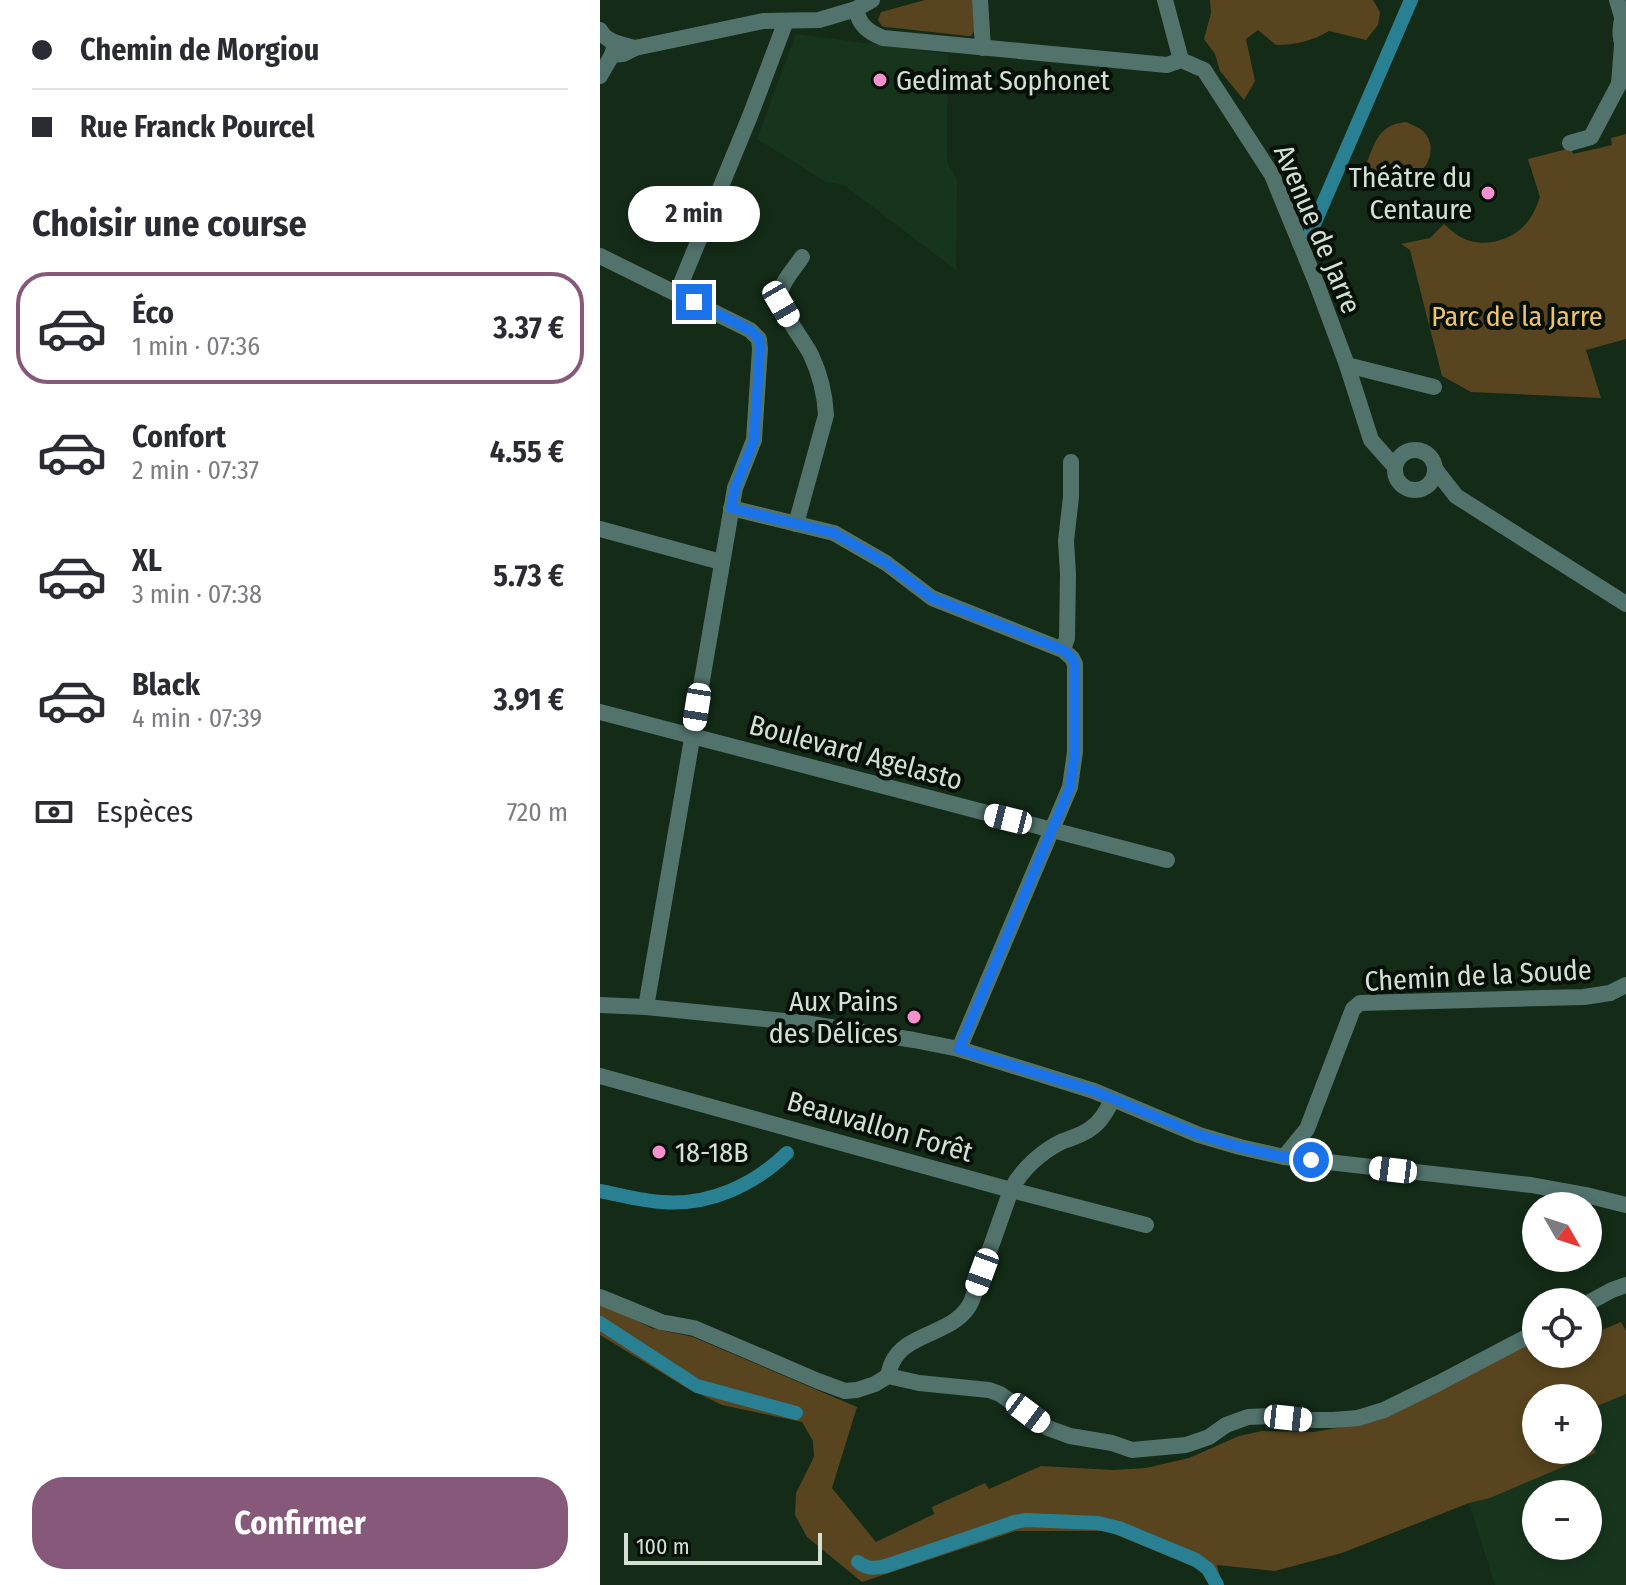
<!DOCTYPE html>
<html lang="fr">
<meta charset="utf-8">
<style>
body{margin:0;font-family:"Fira Sans Condensed",sans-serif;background:#f7f7f7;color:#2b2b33;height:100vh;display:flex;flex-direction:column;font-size:30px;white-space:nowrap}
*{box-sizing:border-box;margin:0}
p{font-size:26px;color:#7c7c81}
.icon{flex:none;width:44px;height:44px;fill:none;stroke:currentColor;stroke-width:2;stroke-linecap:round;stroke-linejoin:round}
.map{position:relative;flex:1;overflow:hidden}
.drawer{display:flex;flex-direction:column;background:#fff;width:600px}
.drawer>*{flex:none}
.guide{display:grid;align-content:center;height:176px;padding:0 32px;background:#fff}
.needle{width:52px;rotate:129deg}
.buttons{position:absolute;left:922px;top:1192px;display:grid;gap:16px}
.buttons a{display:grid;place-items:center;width:80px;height:80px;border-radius:50%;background:#fff;box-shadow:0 4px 12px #0003;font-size:40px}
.scale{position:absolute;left:24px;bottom:20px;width:198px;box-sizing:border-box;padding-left:8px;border:4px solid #d2e1d4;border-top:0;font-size:22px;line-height:28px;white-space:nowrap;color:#d2e1d4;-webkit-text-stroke:6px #071008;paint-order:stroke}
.end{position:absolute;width:36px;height:36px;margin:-18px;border:10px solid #1a73e8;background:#fff;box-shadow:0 0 0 4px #fff}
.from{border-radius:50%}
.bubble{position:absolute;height:56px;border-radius:28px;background:#fff;box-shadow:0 4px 12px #0003;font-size:26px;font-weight:700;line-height:56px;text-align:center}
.car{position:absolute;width:24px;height:48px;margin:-24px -12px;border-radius:10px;box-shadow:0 0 6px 2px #0007;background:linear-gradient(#fff 24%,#345 0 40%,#fff 0 76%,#345 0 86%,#fff 0)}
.guide b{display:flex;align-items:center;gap:28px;height:76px;font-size:30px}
.guide b+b{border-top:2px solid #e1e1e2}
.guide i{width:20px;height:20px;background:#2b2b33}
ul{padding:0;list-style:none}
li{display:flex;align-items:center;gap:24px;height:112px;margin:0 16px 12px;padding:0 16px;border:4px solid transparent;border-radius:32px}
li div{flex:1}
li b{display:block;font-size:30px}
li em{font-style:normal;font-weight:700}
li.active{border-color:#865879}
li>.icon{width:72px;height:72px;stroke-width:1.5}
h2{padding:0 32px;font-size:36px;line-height:96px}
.pay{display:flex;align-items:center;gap:20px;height:88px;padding:0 32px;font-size:30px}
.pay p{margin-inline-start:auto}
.primary-button{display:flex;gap:16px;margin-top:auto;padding:16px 32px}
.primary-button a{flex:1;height:92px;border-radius:32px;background:#865879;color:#fff;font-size:32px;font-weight:700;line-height:92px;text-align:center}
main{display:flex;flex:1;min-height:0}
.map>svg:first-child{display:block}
</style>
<main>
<section class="drawer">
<div class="guide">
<b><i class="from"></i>Chemin de Morgiou</b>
<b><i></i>Rue Franck Pourcel</b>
</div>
<h2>Choisir une course</h2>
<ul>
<li class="active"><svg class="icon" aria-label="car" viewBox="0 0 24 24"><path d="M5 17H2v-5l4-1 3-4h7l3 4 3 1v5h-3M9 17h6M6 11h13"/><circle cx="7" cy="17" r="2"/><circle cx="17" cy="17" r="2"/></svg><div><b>Éco</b><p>1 min · 07:36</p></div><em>3.37 €</em></li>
<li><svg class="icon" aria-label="car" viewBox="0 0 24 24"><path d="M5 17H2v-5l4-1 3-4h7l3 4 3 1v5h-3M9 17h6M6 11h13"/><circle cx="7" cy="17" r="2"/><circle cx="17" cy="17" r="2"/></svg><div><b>Confort</b><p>2 min · 07:37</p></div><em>4.55 €</em></li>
<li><svg class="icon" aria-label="car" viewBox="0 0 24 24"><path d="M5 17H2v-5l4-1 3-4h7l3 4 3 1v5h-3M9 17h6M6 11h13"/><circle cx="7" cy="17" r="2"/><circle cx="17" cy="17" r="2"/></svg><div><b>XL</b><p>3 min · 07:38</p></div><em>5.73 €</em></li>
<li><svg class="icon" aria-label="car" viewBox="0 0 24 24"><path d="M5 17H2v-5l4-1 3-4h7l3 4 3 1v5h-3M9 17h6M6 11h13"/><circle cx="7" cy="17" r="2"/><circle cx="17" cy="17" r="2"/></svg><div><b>Black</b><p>4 min · 07:39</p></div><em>3.91 €</em></li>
</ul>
<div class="pay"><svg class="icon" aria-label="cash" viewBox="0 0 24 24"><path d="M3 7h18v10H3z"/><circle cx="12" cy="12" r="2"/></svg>Espèces<p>720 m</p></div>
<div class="primary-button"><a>Confirmer</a></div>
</section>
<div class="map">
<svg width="1026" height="1585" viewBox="0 0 1026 1585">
<rect width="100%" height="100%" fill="#132b17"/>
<!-- built -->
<g fill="#17351d" fill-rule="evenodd">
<polygon points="196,34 348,54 347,162 357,180 356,270 244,185 226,182 157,139"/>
<path d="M1026,1394v191h-131l-26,-82 21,-5 106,-45 -8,-15v-28zM936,1494h52v52h-52z"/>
</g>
<!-- green -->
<g fill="#58451f">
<polygon points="325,0 372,0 375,30 371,36 368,36 286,27 282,26 278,20 281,12"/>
<path d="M610,0h163l7,12 -2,13 -12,15 -37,-9c-17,10 -33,14 -53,14l-18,-15 -12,9 9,42 -11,19 -24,-29 -5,-17 -11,-15 7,-26z"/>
<path d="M806,122c6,3 12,5 17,9 18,18 2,47 -20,48 -12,1 -26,-7 -38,-12 10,-23 12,-42 41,-45z"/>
<path d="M1026,134v205l-40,11 15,48 -130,-6 -29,-16 -32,-126 -9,-6 29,-6 14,-14c5,4 10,9 15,12 22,14 55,5 70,-16 5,-7 8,-15 11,-23l-12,-38 43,-11 2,6 39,-9 -1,-7z"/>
<polygon points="0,1302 51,1328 93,1337 257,1407 232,1488 276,1542 334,1514 332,1507 385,1483 389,1489 441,1466 513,1470 546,1468 589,1458 639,1436 662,1431 714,1432 760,1424 931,1342 936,1354 940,1358 949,1354 988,1354 988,1336 1021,1322 1026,1331 1026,1394 988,1410 988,1398 936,1398 936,1450 988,1450 988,1438 996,1453 890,1498 869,1503 742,1553 675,1571 617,1565 622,1585 611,1585 599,1569 507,1531 416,1531 262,1582 207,1537 195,1515 196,1493 214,1457 213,1441 202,1422 122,1405 85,1387 0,1335"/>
</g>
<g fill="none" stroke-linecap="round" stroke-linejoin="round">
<!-- canal -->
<g stroke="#288092" stroke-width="14">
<polyline points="709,236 811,0"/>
<path d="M0,1191c21,4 41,10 62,11 47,4 92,-17 125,-49"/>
<polyline points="0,1323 97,1386 196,1413"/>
<path d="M258,1562c10,8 16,6 28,4l129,-44 11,-2 72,3 21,5 77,32 12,9 9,16"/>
</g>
<!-- minor -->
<g stroke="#52726c" stroke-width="16">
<polyline points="380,0 383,48"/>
<polyline points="565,0 581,60"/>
<polyline points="1017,0 1025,27"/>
<path d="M256,9c3,16 12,23 27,29l284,27 14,-5"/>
<path d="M1022,19c-2,11 -3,22 4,31"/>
<path d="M0,30c7,13 21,14 35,18"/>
<polyline points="12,55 23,54 35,48 163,21 219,20 256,9 272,0"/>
<polyline points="581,60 604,70 672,175 716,282 747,365 771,440 795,467"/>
<path d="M0,76c4,-9 13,-19 14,-28"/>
<polyline points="1019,84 1022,45"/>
<polyline points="970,143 991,137 1019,84 1026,76"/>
<polyline points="0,256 150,330 159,339 160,349 154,440 135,488 46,1007"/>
<polyline points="77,293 150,116 186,21"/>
<polyline points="747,365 834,387"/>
<circle cx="815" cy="470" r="20"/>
<polyline points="835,469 856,496 1026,604"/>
<polyline points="131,508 234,533 286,563 332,598 463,650 472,658 475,664 475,752 470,787 359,1049"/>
<path d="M196,524l30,-109c-1,-20 -7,-43 -15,-60 -8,-16 -32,-44 -31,-61 2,-13 15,-26 22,-37"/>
<polyline points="0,529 121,562"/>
<polyline points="463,650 467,638 468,574 466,541 471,497 471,462"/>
<polyline points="0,712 567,860"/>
<polyline points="0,1005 46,1007 205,1023 314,1040 359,1049 494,1091 599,1135 640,1147 684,1157 931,1185 986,1195 1026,1205"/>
<polyline points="0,1076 411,1190 546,1225"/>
<polyline points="684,1157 707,1129 753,1009 760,1003 984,997 1010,993 1026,985"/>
<polyline points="0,1297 61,1322 94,1328 218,1381 245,1391 257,1390 275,1384 288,1376 319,1383 389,1390 400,1394 448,1428 470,1436 512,1443 532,1450 586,1445 609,1437 626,1425 648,1417 670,1416 706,1420 733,1420 758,1418 784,1410 837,1384 936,1332"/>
<polyline points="988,1303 1012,1290 1026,1285"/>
<path d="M288,1376c1,-4 2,-9 4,-13 14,-32 66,-28 80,-63l39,-110c10,-20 30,-38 50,-48 10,-4 21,-7 29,-13 11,-7 17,-19 23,-30"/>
</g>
</g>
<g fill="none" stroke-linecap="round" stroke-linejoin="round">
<!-- route -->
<polyline stroke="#1a73e8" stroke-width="10" points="94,302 150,330 159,339 160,349 154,440 135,488 131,508 234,533 286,563 332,598 463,650 472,658 475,664 475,752 470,787 359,1049 494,1091 599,1135 640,1147 684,1157 711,1160"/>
</g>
<!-- markers -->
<g fill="#f690cf" stroke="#071008" stroke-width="3">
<circle cx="280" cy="80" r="8"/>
<circle cx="888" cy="193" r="8"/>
<circle cx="314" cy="1017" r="8"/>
<circle cx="59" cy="1152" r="8"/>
</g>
<g text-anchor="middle" stroke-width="8" stroke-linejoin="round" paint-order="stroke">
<!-- poi labels -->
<g font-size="28" fill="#d2e1d4" stroke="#071008" text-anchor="start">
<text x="296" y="90">Gedimat Sophonet</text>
<text x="872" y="187" text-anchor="end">Théâtre du<tspan x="872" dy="32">Centaure</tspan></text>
<text x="298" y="1011" text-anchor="end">Aux Pains<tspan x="298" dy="32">des Délices</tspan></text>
<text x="75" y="1162">18-18B</text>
</g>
<!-- street labels -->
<g font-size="28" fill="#d2e1d4" stroke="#071008">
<text transform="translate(718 229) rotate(67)" y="10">Avenue de Jarre</text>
<text transform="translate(256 752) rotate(15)" y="10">Boulevard Agelasto</text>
<text transform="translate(878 975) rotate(-3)" y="10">Chemin de la Soude</text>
<text transform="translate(280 1126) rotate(16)" y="10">Beauvallon Forêt</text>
</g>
<!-- park labels -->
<g font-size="28" fill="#eec26d" stroke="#071008">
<text x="917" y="326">Parc de la Jarre</text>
</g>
</g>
</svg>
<div class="buttons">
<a><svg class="needle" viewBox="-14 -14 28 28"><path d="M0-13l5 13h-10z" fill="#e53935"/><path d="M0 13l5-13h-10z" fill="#7c7c81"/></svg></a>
<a><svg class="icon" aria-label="locate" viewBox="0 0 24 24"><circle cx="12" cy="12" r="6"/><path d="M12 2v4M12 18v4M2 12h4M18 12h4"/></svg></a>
<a>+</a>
<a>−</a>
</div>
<div class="scale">100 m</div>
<i class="end from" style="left:711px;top:1160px"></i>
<i class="end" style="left:94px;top:302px"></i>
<div class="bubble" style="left:28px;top:186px;width:132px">2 min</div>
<i class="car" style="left:181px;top:304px;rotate:150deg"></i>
<i class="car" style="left:97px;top:707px;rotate:189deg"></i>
<i class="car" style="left:408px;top:819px;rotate:284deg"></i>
<i class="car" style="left:793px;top:1170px;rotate:277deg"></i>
<i class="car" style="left:382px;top:1272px;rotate:200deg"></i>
<i class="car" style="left:428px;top:1413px;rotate:127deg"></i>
<i class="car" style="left:688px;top:1418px;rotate:96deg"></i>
</div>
</main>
